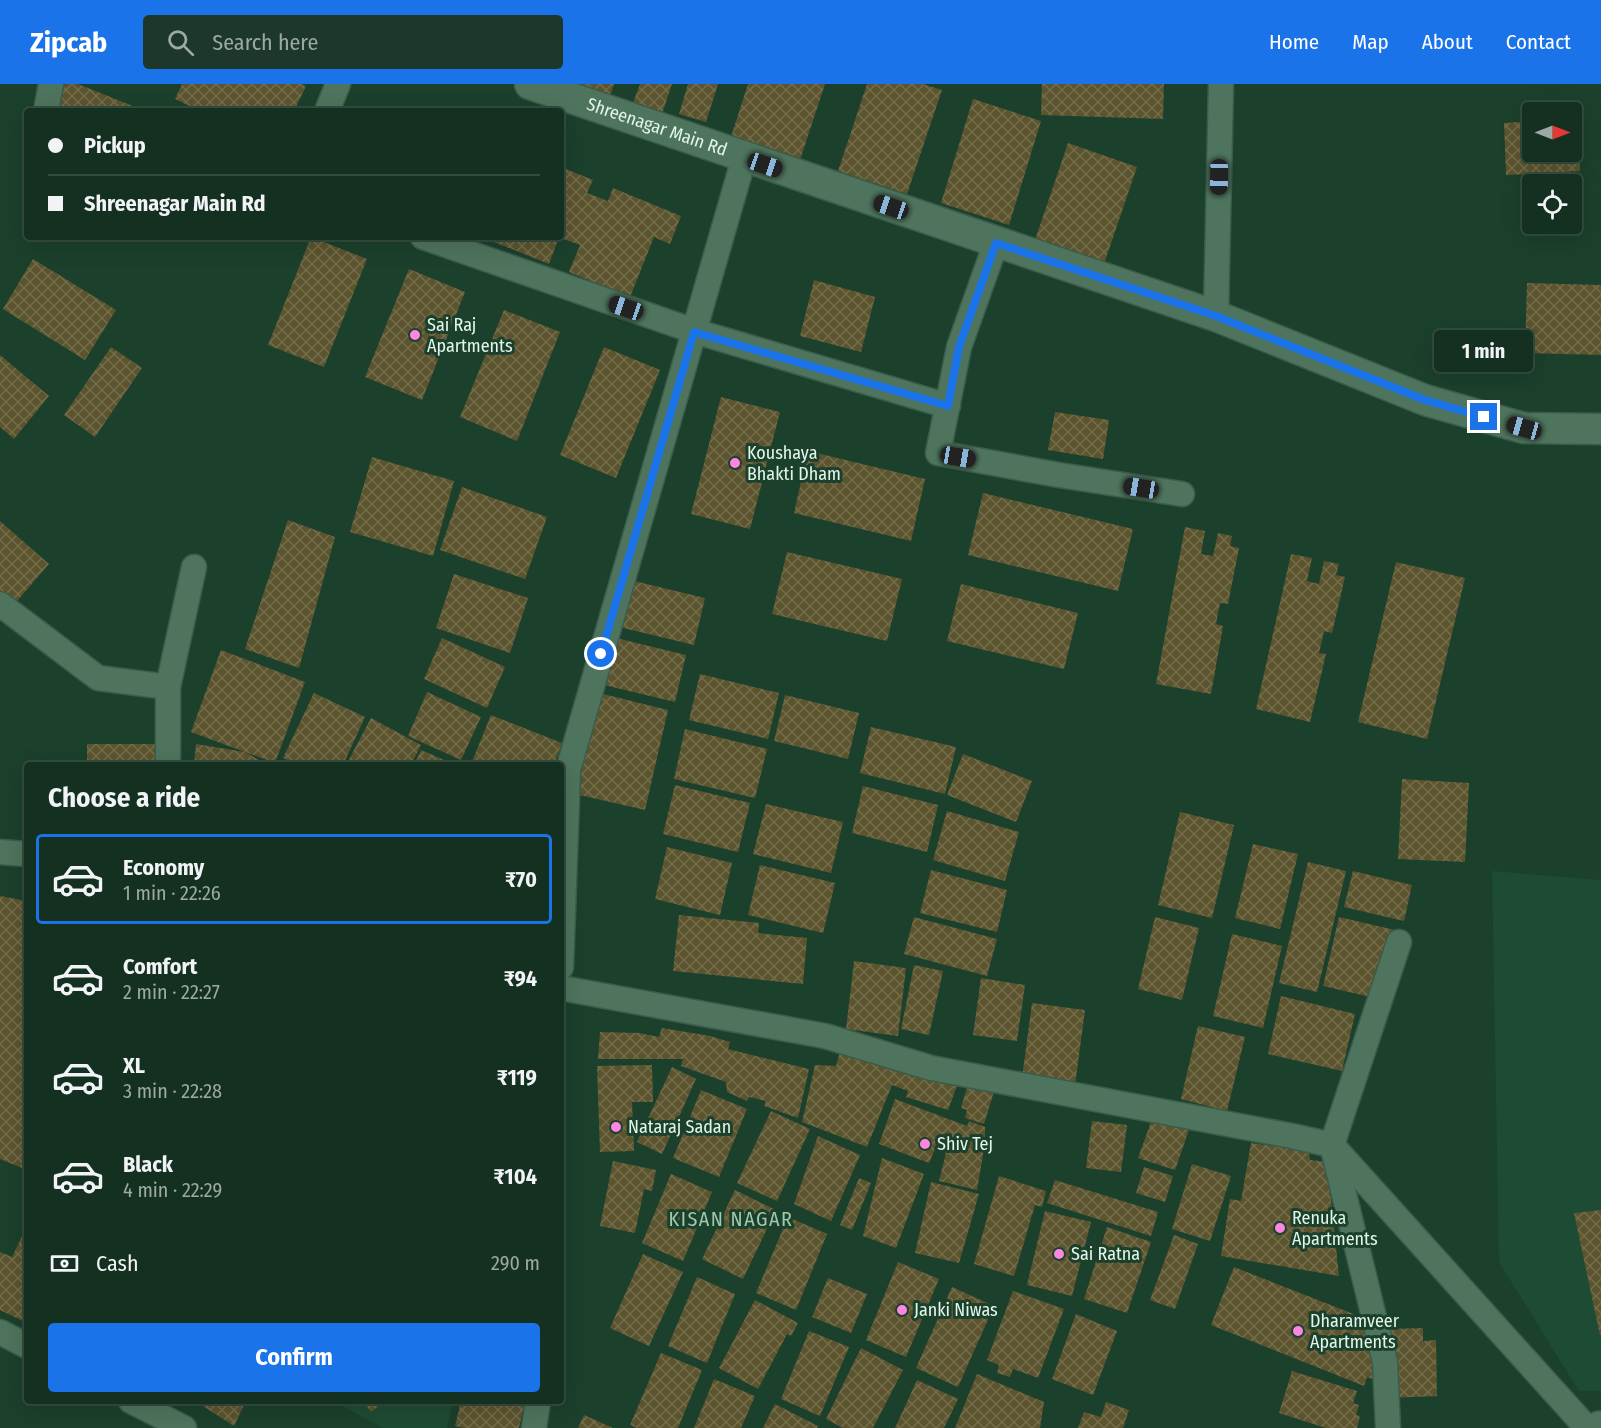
<!DOCTYPE html>
<meta charset="utf-8">
<style>
body{margin:0;font-family:"Fira Sans Condensed",sans-serif;background:#1d382a;color:#f1f3f6;height:100vh;display:flex;flex-direction:column;font-size:22px;white-space:nowrap}
*{box-sizing:border-box;margin:0}
p{font-size:20px;color:#9da9a5}
.icon{flex:none;width:33px;height:33px;fill:none;stroke:currentColor;stroke-width:2;stroke-linecap:round;stroke-linejoin:round}
.map{position:relative;flex:1;overflow:hidden}
.side{position:absolute;left:24px;top:678px;width:540px;height:642px;display:flex;flex-direction:column;background:#143021;border-radius:6px;box-shadow:0 6px 24px #0002,0 0 0 2px #334b3f}
.side>*{flex:none}
.banner{position:absolute;left:24px;top:24px;width:540px;height:132px;border-radius:6px;box-shadow:0 6px 24px #0002,0 0 0 2px #334b3f;display:grid;align-content:center;height:132px;padding:0 24px;background:#143021}
.needle{width:39px;rotate:90deg}
.buttons{position:absolute;left:1522px;top:18px;display:grid;gap:12px}
.buttons a{display:grid;place-items:center;width:60px;height:60px;border-radius:6px;background:#143021;box-shadow:0 6px 24px #0002,0 0 0 2px #334b3f;font-size:30px}
.end{position:absolute;width:27px;height:27px;margin:-14px;border:8px solid #1a73e8;background:#fff;box-shadow:0 0 0 3px #fff}
.from{border-radius:50%}
.bubble{position:absolute;height:42px;border-radius:6px;background:#143021;box-shadow:0 6px 24px #0002,0 0 0 2px #334b3f;font-size:20px;font-weight:700;line-height:42px;text-align:center}
.car{position:absolute;width:18px;height:36px;margin:-18px -9px;border-radius:8px;box-shadow:0 0 4px 2px #0007;background:linear-gradient(#222 24%,#8ab4d8 0 40%,#222 0 76%,#8ab4d8 0 86%,#222 0)}
.banner b{display:flex;align-items:center;gap:21px;height:57px;font-size:22px}
.banner b+b{border-top:2px solid #334b3f}
.banner i{width:15px;height:15px;background:#f1f3f6}
ul{padding:0;list-style:none}
li{display:flex;align-items:center;gap:18px;height:90px;margin:0 12px 9px;padding:0 12px;border:3px solid transparent;border-radius:6px}
li div{flex:1}
li b{display:block;font-size:22px}
li em{font-style:normal;font-weight:700}
li.current{border-color:#1a73e8}
li>.icon{width:54px;height:54px;stroke-width:1.5}
h2{padding:0 24px;font-size:27px;line-height:72px}
.pay{display:flex;align-items:center;gap:15px;height:66px;padding:0 24px;font-size:22px}
.pay p{margin-inline-start:auto}
.primary-button{display:flex;gap:12px;margin-top:auto;padding:12px 24px}
.primary-button a{flex:1;height:69px;border-radius:6px;background:#1a73e8;color:#fff;font-size:24px;font-weight:700;line-height:69px;text-align:center}
header{display:flex;align-items:center;gap:36px;box-sizing:border-box;height:84px;padding:0 30px;background:#1a73e8;color:#fff}
header strong{font-size:28px}
nav{display:flex;gap:33px;margin-inline-start:auto;font-size:21px}
.search{width:420px;height:54px;background:#1d382a;display:flex;align-items:center;gap:15px;box-sizing:border-box;padding:0 21px;border-radius:6px;color:#9da9a5;font-size:22px}
.map>svg:first-child{display:block}
</style>
<header>
<strong>Zipcab</strong>
<div class="search"><svg class="icon" aria-label="search" viewBox="0 0 24 24"><circle cx="10" cy="10" r="6"/><path d="M15 15l6 6"/></svg>Search here</div>
<nav><a>Home</a><a>Map</a><a>About</a><a>Contact</a></nav>
</header>
<div class="map">
<svg width="1601" height="1344" viewBox="0 0 1601 1344">
<defs>
<pattern id="building-cross-hatch" width="8" height="8" patternUnits="userSpaceOnUse" patternTransform="scale(1.5)"><rect width="8" height="8" fill="#5c542e"/><path d="M0 0l8 8M0 8l8-8" fill="none" stroke="#736d4c"/></pattern>
</defs>
<rect width="100%" height="100%" fill="#1b402c"/>
<!-- built -->
<g fill="#1e4b34">
<polygon points="1492,787 1601,796 1601,1307 1579,1307 1499,1178"/>
<polygon points="333,1317 453,1317 447,1344 383,1344"/>
</g>
<!-- building -->
<g fill="url(#building-cross-hatch)">
<polygon points="65,0 78,0 145,27 55,27"/>
<polygon points="182,0 301,0 306,2 294,27 200,27 175,15"/>
<polygon points="560,0 614,0 608,18"/>
<polygon points="640,0 672,0 662,30 633,19"/>
<polygon points="688,0 718,0 706,38 679,30"/>
<polygon points="748,0 825,0 798,82 729,59"/>
<polygon points="867,0 923,0 942,6 907,110 838,87"/>
<polygon points="1042,0 1164,0 1163,35 1041,31"/>
<polygon points="973,15 1041,37 1009,141 941,119"/>
<polygon points="1578,35 1580,87 1506,91 1504,39 1533,37 1533,68 1572,68 1572,36"/>
<polygon points="1068,59 1137,83 1104,180 1035,156"/>
<polygon points="561,83 593,96 587,109 608,117 613,104 681,132 670,160 654,153 630,213 569,188 580,161 561,154"/>
<polygon points="311,153 367,175 324,283 268,261"/>
<polygon points="490,153 559,153 549,180 489,156"/>
<polygon points="33,175 116,226 85,276 3,225"/>
<polygon points="409,185 465,208 422,316 365,293"/>
<polygon points="814,196 875,213 861,268 800,252"/>
<polygon points="1527,199 1601,201 1601,271 1525,269"/>
<polygon points="504,226 560,248 517,357 460,333"/>
<polygon points="111,263 142,284 95,353 64,331"/>
<polygon points="604,263 660,286 616,394 560,371"/>
<polygon points="0,271 49,312 14,355 0,343"/>
<polygon points="721,313 780,328 750,445 691,430"/>
<polygon points="1055,328 1109,336 1103,375 1048,366"/>
<polygon points="808,367 925,395 911,457 794,429"/>
<polygon points="372,373 454,397 433,472 350,448"/>
<polygon points="462,403 547,433 525,495 440,466"/>
<polygon points="983,409 1133,445 1118,507 968,471"/>
<polygon points="288,436 335,453 299,584 245,565"/>
<polygon points="0,437 49,480 11,524 0,515"/>
<polygon points="1185,443 1205,447 1201,470 1213,472 1218,449 1232,452 1230,462 1239,464 1228,520 1220,519 1216,540 1223,542 1211,610 1156,600"/>
<polygon points="787,468 902,495 887,557 772,530"/>
<polygon points="1291,470 1312,474 1307,497 1319,500 1324,477 1339,480 1336,491 1345,493 1332,549 1324,547 1319,569 1326,570 1310,638 1256,625"/>
<polygon points="1396,478 1465,494 1427,655 1358,638"/>
<polygon points="454,490 528,514 510,569 436,544"/>
<polygon points="630,496 705,514 694,561 619,543"/>
<polygon points="961,500 1078,529 1064,585 947,557"/>
<polygon points="612,553 686,571 675,618 600,600"/>
<polygon points="442,554 505,583 487,624 424,595"/>
<polygon points="221,566 305,598 275,679 245,668 268,681 194,681 196,660 245,668 191,648"/>
<polygon points="700,590 779,609 768,655 689,636"/>
<polygon points="427,608 481,633 461,676 408,652"/>
<polygon points="314,609 365,633 343,681 299,681 283,674"/>
<polygon points="599,609 668,626 645,726 575,710"/>
<polygon points="785,611 859,629 848,675 774,657"/>
<polygon points="491,631 562,659 554,681 471,680"/>
<polygon points="371,634 421,661 411,681 346,681"/>
<polygon points="871,643 956,663 945,710 860,689"/>
<polygon points="685,645 767,665 755,714 674,695"/>
<rect x="87" y="660" width="72" height="21"/>
<polygon points="421,666 456,681 414,681"/>
<polygon points="963,670 1032,697 1016,738 947,711"/>
<polygon points="1402,695 1469,699 1465,778 1398,775"/>
<polygon points="675,701 750,719 738,768 663,750"/>
<polygon points="863,702 938,721 927,768 852,749"/>
<polygon points="766,720 843,738 831,789 753,770"/>
<polygon points="947,727 1019,748 1005,797 933,776"/>
<polygon points="1180,728 1234,741 1212,834 1158,821"/>
<polygon points="1253,760 1298,770 1280,845 1235,834"/>
<polygon points="667,763 732,779 720,831 655,815"/>
<polygon points="1308,778 1346,787 1317,908 1279,899"/>
<polygon points="760,781 835,799 823,849 748,831"/>
<polygon points="931,786 1007,806 997,848 920,829"/>
<polygon points="1353,787 1412,801 1404,837 1344,823"/>
<polygon points="0,812 27,817 27,1086 0,1075"/>
<polygon points="679,831 759,839 758,849 807,854 803,900 673,887"/>
<polygon points="914,833 997,855 987,892 904,870"/>
<polygon points="1155,833 1199,844 1182,916 1138,905"/>
<polygon points="1339,833 1395,846 1379,915 1323,902"/>
<polygon points="1232,850 1282,862 1263,944 1213,932"/>
<polygon points="854,877 906,884 898,952 846,945"/>
<polygon points="914,881 943,887 929,951 901,945"/>
<polygon points="981,894 1025,901 1017,957 973,951"/>
<polygon points="1281,912 1355,930 1342,987 1268,970"/>
<polygon points="1032,919 1085,926 1075,1001 1022,994"/>
<polygon points="1198,942 1245,953 1227,1027 1181,1015"/>
<polygon points="662,944 710,952 730,958 728,965 809,985 798,1034 764,1022 766,1017 749,1013 747,1017 727,1008 726,998 681,982 683,975 598,975 600,948 639,949 659,953"/>
<polygon points="840,968 958,999 948,1026 906,1013 908,1007 892,1001 867,1063 802,1038 815,981 836,982"/>
<polygon points="652,981 653,1018 632,1018 634,1067 600,1068 597,982"/>
<polygon points="672,983 696,995 662,1070 637,1058"/>
<polygon points="970,993 996,1001 984,1040 965,1034 967,1026 961,1024"/>
<polygon points="701,1006 747,1025 719,1093 673,1074"/>
<polygon points="895,1015 967,1042 969,1037 985,1043 985,1059 977,1106 939,1097 946,1069 935,1065 929,1079 879,1060"/>
<polygon points="771,1027 810,1045 777,1117 737,1099"/>
<polygon points="1155,1027 1191,1040 1175,1086 1138,1074"/>
<polygon points="1092,1037 1127,1041 1121,1088 1086,1084"/>
<polygon points="818,1052 860,1071 831,1137 794,1120"/>
<polygon points="1251,1059 1309,1067 1310,1076 1327,1078 1339,1192 1221,1172 1230,1115 1241,1117"/>
<polygon points="882,1074 924,1090 896,1164 863,1152"/>
<polygon points="613,1077 656,1086 652,1107 644,1105 635,1149 600,1142"/>
<polygon points="1192,1080 1231,1092 1210,1157 1172,1145"/>
<polygon points="1144,1083 1173,1092 1165,1118 1136,1109"/>
<polygon points="671,1090 712,1108 683,1177 642,1159"/>
<polygon points="999,1092 1046,1107 1042,1123 1035,1121 1014,1192 974,1180"/>
<polygon points="859,1094 871,1099 852,1146 840,1141"/>
<polygon points="1055,1096 1158,1128 1151,1152 1047,1119"/>
<polygon points="931,1098 979,1110 959,1179 915,1169"/>
<polygon points="735,1106 776,1126 743,1195 702,1175"/>
<polygon points="1601,1126 1601,1251 1600,1251 1574,1129"/>
<polygon points="1045,1127 1091,1138 1072,1212 1027,1201"/>
<polygon points="788,1133 827,1150 796,1226 756,1209"/>
<polygon points="27,1142 27,1239 0,1226 0,1168 12,1173"/>
<polygon points="1107,1143 1151,1158 1127,1229 1084,1215"/>
<polygon points="1174,1151 1198,1160 1175,1225 1150,1216"/>
<polygon points="643,1170 683,1188 649,1262 610,1244"/>
<polygon points="898,1178 939,1195 906,1273 866,1256"/>
<polygon points="1234,1183 1374,1238 1379,1298 1367,1293 1364,1302 1211,1241"/>
<polygon points="697,1193 735,1210 707,1279 668,1262"/>
<polygon points="828,1194 867,1210 851,1249 812,1233"/>
<polygon points="952,1203 994,1222 958,1303 916,1284"/>
<polygon points="1013,1207 1064,1225 1038,1294 1013,1285 1010,1293 997,1289 999,1281 987,1276"/>
<polygon points="755,1216 798,1239 791,1252 787,1250 758,1305 719,1284"/>
<polygon points="1076,1230 1117,1247 1093,1311 1052,1295"/>
<polygon points="1423,1244 1423,1257 1436,1256 1437,1312 1389,1314 1388,1245"/>
<polygon points="809,1247 849,1263 820,1332 781,1315"/>
<polygon points="861,1264 903,1286 873,1344 843,1344 826,1335"/>
<polygon points="661,1269 702,1286 678,1344 637,1344 630,1341"/>
<polygon points="1292,1287 1357,1307 1353,1319 1359,1321 1356,1331 1360,1332 1357,1344 1326,1344 1279,1329"/>
<polygon points="977,1290 1044,1318 1040,1344 955,1344"/>
<polygon points="714,1295 755,1312 741,1344 694,1344"/>
<polygon points="917,1296 958,1315 944,1344 895,1344"/>
<polygon points="195,1317 246,1317 234,1342"/>
<polygon points="363,1317 385,1317 371,1328"/>
<polygon points="461,1317 525,1317 519,1344 463,1344 455,1342"/>
<polygon points="1106,1318 1129,1326 1123,1344 1078,1344 1084,1328 1101,1333"/>
<polygon points="775,1320 818,1342 817,1344 763,1344"/>
<polygon points="584,1331 613,1344 578,1344"/>
</g>
<g fill="none" stroke-linecap="round" stroke-linejoin="round">
<!-- minor casing -->
<g stroke="#3b5c4b" stroke-width="27">
<g id="minor">
<polyline points="46,27 51,0"/>
<polyline points="327,27 338,0"/>
<polyline points="423,153 694,247 948,322"/>
<polyline points="996,159 959,263 938,369 1059,391 1182,410"/>
<polyline points="1216,232 1221,0"/>
<polyline points="0,520 98,594 168,603"/>
<polyline points="168,681 168,603 194,483"/>
<polyline points="0,768 27,770"/>
<polyline points="561,883 568,686 744,74"/>
<polyline points="561,904 825,952 931,984 1292,1052 1332,1061 1587,1344"/>
<polyline points="0,1248 27,1262"/>
<polyline points="131,1317 184,1344"/>
<polyline points="534,1344 538,1317"/>
<polyline points="1388,1344 1385,1278 1332,1061 1399,858"/>
</g>
</g>
<!-- tertiary casing -->
<g stroke="#3b5c4b" stroke-width="33">
<g id="tertiary">
<path id="s1" d="M530,0l686,232 209,84 99,28 77,1"/>
</g>
</g>
<!-- secondary casing -->
<g stroke="#3b5c4b" stroke-width="36">
<polyline id="secondary" points="1600,1344 1601,1344"/>
</g>
<!-- minor -->
<use href="#minor" stroke="#4e745d" stroke-width="24"/>
<!-- tertiary -->
<use href="#tertiary" stroke="#4e745d" stroke-width="30"/>
<!-- secondary -->
<use href="#secondary" stroke="#4e745d" stroke-width="33"/>
</g>
<g fill="none" stroke-linecap="round" stroke-linejoin="round">
<!-- route -->
<polyline stroke="#1a73e8" stroke-width="8" points="601,570 694,248 948,322 959,263 996,159 1216,232 1425,316 1484,333"/>
</g>
<!-- markers -->
<g fill="#fe85e0" stroke="#1b402c" stroke-width="2">
<circle cx="415" cy="251" r="6"/>
<circle cx="735" cy="379" r="6"/>
<circle cx="616" cy="1043" r="6"/>
<circle cx="925" cy="1060" r="6"/>
<circle cx="1280" cy="1144" r="6"/>
<circle cx="1059" cy="1170" r="6"/>
<circle cx="902" cy="1226" r="6"/>
<circle cx="1298" cy="1247" r="6"/>
</g>
<g text-anchor="middle" stroke-width="6" stroke-linejoin="round" paint-order="stroke">
<!-- street labels -->
<g font-size="18" fill="#e2f6e9" stroke="#1b402c">
<text dy="6" stroke="none"><textPath href="#s1" startOffset="134">Shreenagar Main Rd</textPath></text>
</g>
<!-- poi labels -->
<g font-size="18" fill="#e2f6e9" stroke="#1b402c" text-anchor="start">
<text x="427" y="247">Sai Raj<tspan x="427" dy="21">Apartments</tspan></text>
<text x="747" y="375">Koushaya<tspan x="747" dy="21">Bhakti Dham</tspan></text>
<text x="628" y="1049">Nataraj Sadan</text>
<text x="937" y="1066">Shiv Tej</text>
<text x="1292" y="1140">Renuka<tspan x="1292" dy="21">Apartments</tspan></text>
<text x="1071" y="1176">Sai Ratna</text>
<text x="914" y="1232">Janki Niwas</text>
<text x="1310" y="1243">Dharamveer<tspan x="1310" dy="21">Apartments</tspan></text>
</g>
<!-- neighbourhood labels -->
<g font-size="20" letter-spacing="1.5" fill="#a1c9b0" stroke="#1b402c">
<text x="731" y="1142">KISAN NAGAR</text>
</g>
</g>
</svg>
<div class="buttons">
<a><svg class="needle" viewBox="-14 -14 28 28"><path d="M0-13l5 13h-10z" fill="#e53935"/><path d="M0 13l5-13h-10z" fill="#9da9a5"/></svg></a>
<a><svg class="icon" aria-label="locate" viewBox="0 0 24 24"><circle cx="12" cy="12" r="6"/><path d="M12 2v4M12 18v4M2 12h4M18 12h4"/></svg></a>
</div>
<i class="end from" style="left:601px;top:570px"></i>
<i class="end" style="left:1484px;top:333px"></i>
<div class="bubble" style="left:1434px;top:246px;width:99px">1 min</div>
<i class="car" style="left:765px;top:81px;rotate:109deg"></i>
<i class="car" style="left:1219px;top:93px;rotate:181deg"></i>
<i class="car" style="left:891px;top:123px;rotate:289deg"></i>
<i class="car" style="left:626px;top:224px;rotate:289deg"></i>
<i class="car" style="left:1524px;top:344px;rotate:286deg"></i>
<i class="car" style="left:958px;top:373px;rotate:100deg"></i>
<i class="car" style="left:1141px;top:404px;rotate:279deg"></i>
<div class="banner">
<b><i class="from"></i>Pickup</b>
<b><i></i>Shreenagar Main Rd</b>
</div>
<section class="side">
<h2>Choose a ride</h2>
<ul>
<li class="current"><svg class="icon" aria-label="car" viewBox="0 0 24 24"><path d="M5 17H2v-5l4-1 3-4h7l3 4 3 1v5h-3M9 17h6M6 11h13"/><circle cx="7" cy="17" r="2"/><circle cx="17" cy="17" r="2"/></svg><div><b>Economy</b><p>1 min · 22:26</p></div><em>₹70</em></li>
<li><svg class="icon" aria-label="car" viewBox="0 0 24 24"><path d="M5 17H2v-5l4-1 3-4h7l3 4 3 1v5h-3M9 17h6M6 11h13"/><circle cx="7" cy="17" r="2"/><circle cx="17" cy="17" r="2"/></svg><div><b>Comfort</b><p>2 min · 22:27</p></div><em>₹94</em></li>
<li><svg class="icon" aria-label="car" viewBox="0 0 24 24"><path d="M5 17H2v-5l4-1 3-4h7l3 4 3 1v5h-3M9 17h6M6 11h13"/><circle cx="7" cy="17" r="2"/><circle cx="17" cy="17" r="2"/></svg><div><b>XL</b><p>3 min · 22:28</p></div><em>₹119</em></li>
<li><svg class="icon" aria-label="car" viewBox="0 0 24 24"><path d="M5 17H2v-5l4-1 3-4h7l3 4 3 1v5h-3M9 17h6M6 11h13"/><circle cx="7" cy="17" r="2"/><circle cx="17" cy="17" r="2"/></svg><div><b>Black</b><p>4 min · 22:29</p></div><em>₹104</em></li>
</ul>
<div class="pay"><svg class="icon" aria-label="cash" viewBox="0 0 24 24"><path d="M3 7h18v10H3z"/><circle cx="12" cy="12" r="2"/></svg>Cash<p>290 m</p></div>
<div class="primary-button"><a>Confirm</a></div>
</section>
</div>
